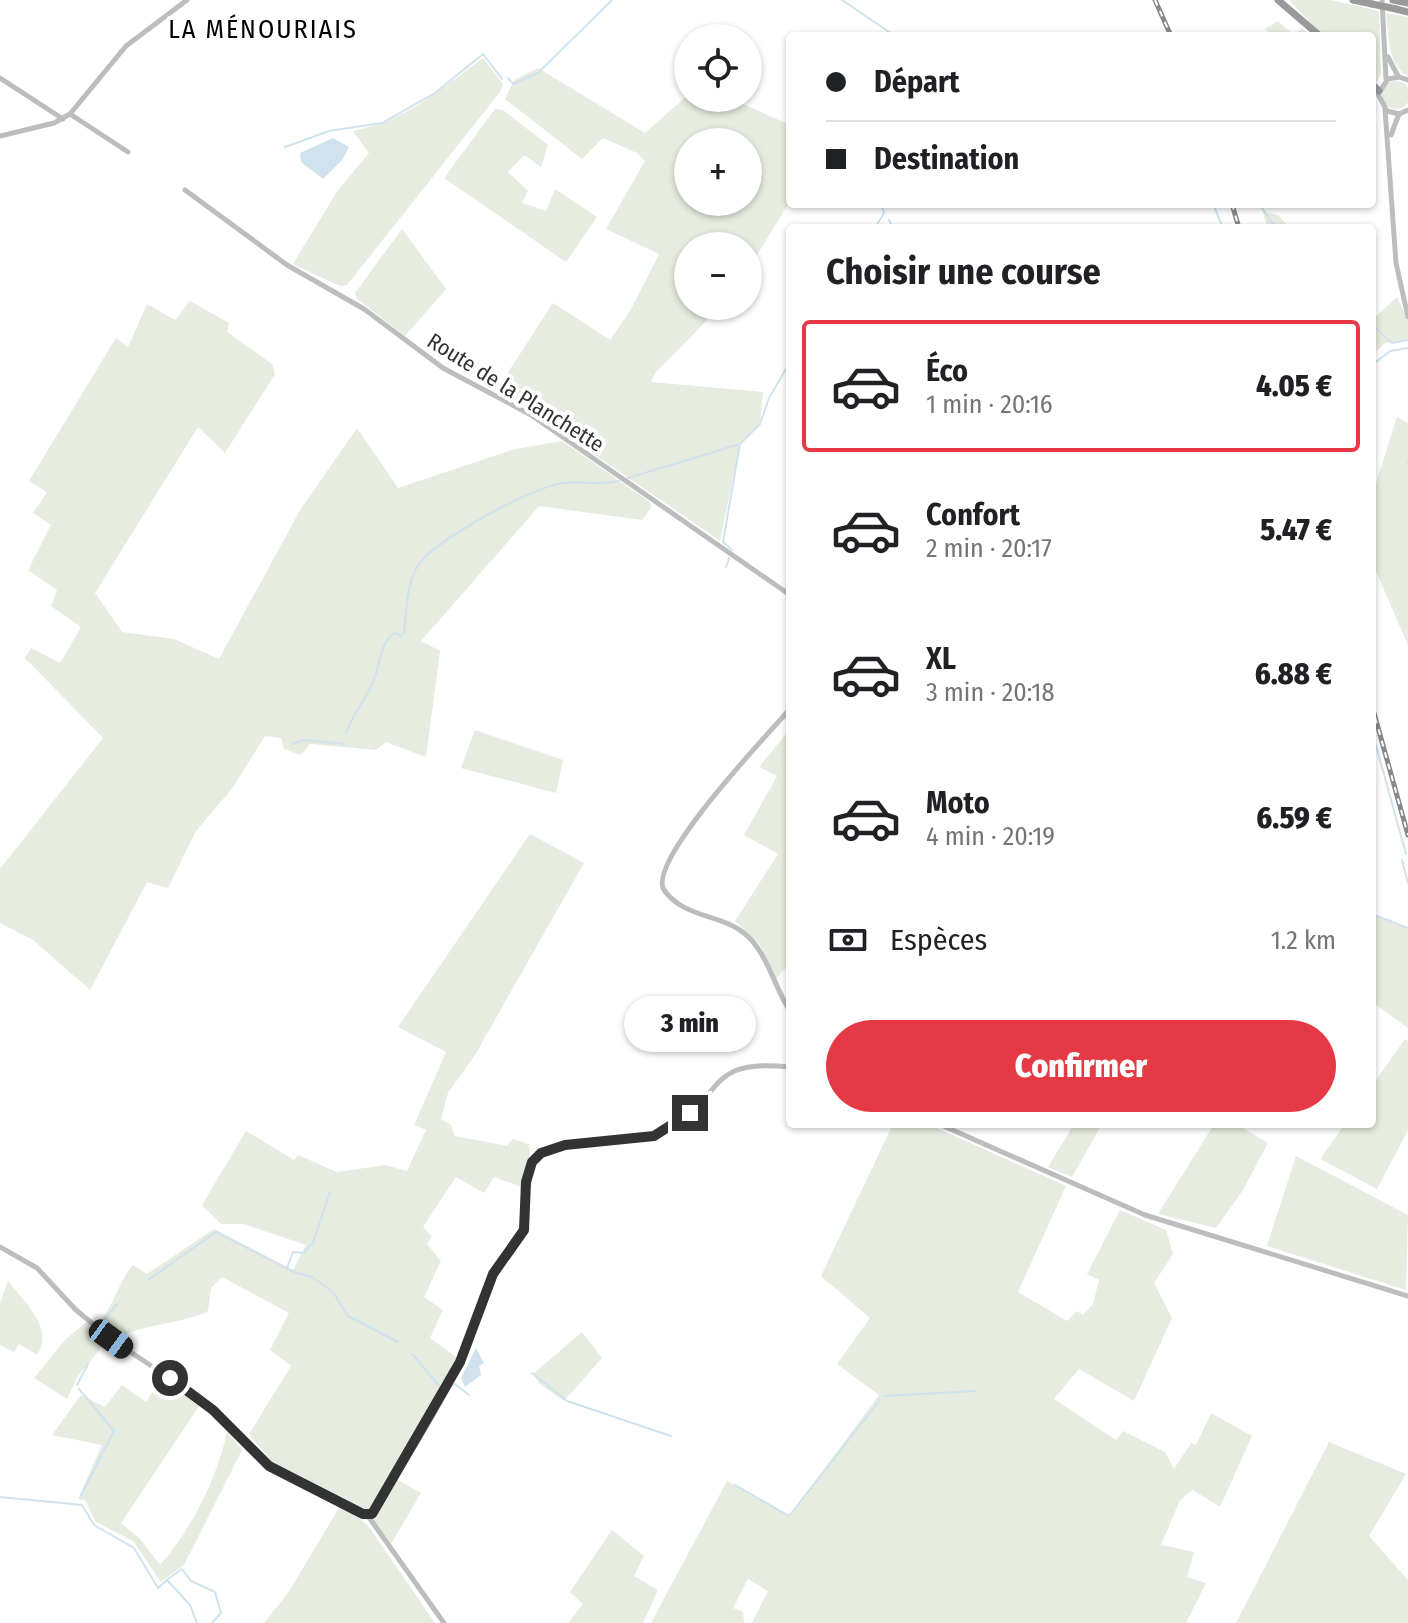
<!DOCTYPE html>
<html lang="fr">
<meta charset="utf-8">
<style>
body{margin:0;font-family:"Fira Sans Condensed",sans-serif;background:#f6f6f6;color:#202124;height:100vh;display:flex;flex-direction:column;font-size:30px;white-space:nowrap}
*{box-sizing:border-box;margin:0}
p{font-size:26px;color:#757577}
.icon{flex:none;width:44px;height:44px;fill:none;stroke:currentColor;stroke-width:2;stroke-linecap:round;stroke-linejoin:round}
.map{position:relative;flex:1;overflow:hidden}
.panel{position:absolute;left:786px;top:224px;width:590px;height:904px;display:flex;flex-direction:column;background:#fff;border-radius:8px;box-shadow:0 2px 6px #0004}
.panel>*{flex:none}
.top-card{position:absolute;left:786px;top:32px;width:590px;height:176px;border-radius:8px;box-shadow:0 2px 6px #0004;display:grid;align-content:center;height:176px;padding:0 40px;background:#fff}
.controls{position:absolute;left:674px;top:24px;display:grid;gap:16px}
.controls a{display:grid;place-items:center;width:88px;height:88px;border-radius:50%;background:#fff;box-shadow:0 2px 6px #0004;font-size:40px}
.end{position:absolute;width:36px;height:36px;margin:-18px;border:10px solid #333;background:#fff;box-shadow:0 0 0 4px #fff}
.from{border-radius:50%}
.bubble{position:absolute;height:56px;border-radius:28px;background:#fff;box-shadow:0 2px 6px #0004;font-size:26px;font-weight:800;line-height:56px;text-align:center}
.car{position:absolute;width:24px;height:48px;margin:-24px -12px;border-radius:10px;box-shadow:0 0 6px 2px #0007;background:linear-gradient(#222 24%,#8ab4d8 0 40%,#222 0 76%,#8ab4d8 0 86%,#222 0)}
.top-card b{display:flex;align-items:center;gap:28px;height:76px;font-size:30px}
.top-card b+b{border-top:2px solid #e0e0e0}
.top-card i{width:20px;height:20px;background:#202124}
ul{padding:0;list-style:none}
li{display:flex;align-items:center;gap:24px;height:132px;margin:0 16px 12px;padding:0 24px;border:4px solid transparent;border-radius:8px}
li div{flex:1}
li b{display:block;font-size:30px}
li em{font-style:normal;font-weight:800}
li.on{border-color:#e63946}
li>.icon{width:72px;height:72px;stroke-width:1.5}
h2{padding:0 40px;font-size:36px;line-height:96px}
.pay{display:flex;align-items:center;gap:20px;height:88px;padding:0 40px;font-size:30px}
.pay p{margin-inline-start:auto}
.action{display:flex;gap:16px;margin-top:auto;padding:16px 40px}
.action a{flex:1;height:92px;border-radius:48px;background:#e63946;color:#fff;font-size:32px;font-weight:800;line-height:92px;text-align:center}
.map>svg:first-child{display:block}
</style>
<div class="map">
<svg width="1408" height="1623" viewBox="0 0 1408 1623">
<rect width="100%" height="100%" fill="#fff"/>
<!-- green -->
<g fill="#e6ecdf" fill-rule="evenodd">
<polygon points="1289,0 1331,0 1379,11 1381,73 1376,83 1372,79 1372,36 1323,36"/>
<path d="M1386,13l22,4v59c-21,-11 -19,-42 -22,-63z"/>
<polygon points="1278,21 1294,35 1302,28 1311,36 1275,36 1264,29"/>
<path d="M483,58l20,26 -3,8 -153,193 -7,1 -47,-22 45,-74 31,-37 -16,-22c52,-10 88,-42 130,-73z"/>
<path d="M538,68l107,65 43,-38v3h42l60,27v76l-42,69v-24h-60v60h33l-66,67 -4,9 112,10 -3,32 -20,20 -20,97 -222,-153 55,-85 57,37 20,-29 29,-57 -53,-25 39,-68 -8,-8 -34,-15 -21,21 -77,-60 9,-19zM748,142v60h-60v-60z"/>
<circle cx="1396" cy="95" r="14"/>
<polygon points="495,109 503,110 548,145 541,167 524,155 508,172 528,191 522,203 546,211 555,189 597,217 566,262 444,178"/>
<polygon points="1263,212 1278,215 1290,228 1267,228"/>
<polygon points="402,229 446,289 405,336 357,299 355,293"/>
<polygon points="1397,297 1408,321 1408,340 1385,343 1372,355 1372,320"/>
<polygon points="190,301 229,323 227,332 272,364 275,374 225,453 198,427 95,593 122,632 174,639 219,659 299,512 357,428 398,488 515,449 562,441 650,502 651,508 642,520 539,506 421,641 440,651 426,757 386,742 376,750 310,744 301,755 284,749 281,738 265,736 231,790 196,831 168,888 147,882 90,990 33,940 0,923 0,869 103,738 25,658 31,648 60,663 81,627 51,606 57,590 28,570 51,525 33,513 47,492 29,481 116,338 128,347 147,304 175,320"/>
<polygon points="1397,417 1408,423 1408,645 1372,562 1372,496"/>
<polygon points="790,729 790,963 775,980 760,945 735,921 778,854 744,835 777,776 759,767"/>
<polygon points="475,730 563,760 556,793 461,768"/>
<path d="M530,834l54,29 -109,192 -27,38 -7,26 10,6 4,11 52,10 5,-7 17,5 1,9 -9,34 -27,-10 -10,16 -28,-16 -33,50 9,9 -5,8 14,17 -17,36 19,13 -13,28 29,21 -86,151h-5l-96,-48 -23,-28 42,-68 -21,-16 19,-37 -67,-36 -11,11 -3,23c-29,14 -59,11 -90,27l-21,-15c18,-17 20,-39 36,-58l14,9 67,-45 79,41 13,-25 -62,-21h-23l-19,-19 44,-74 48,29 4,-5 39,17 48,-7 22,6 19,-41 -12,-5 32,-73 -48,-25z"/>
<polygon points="1372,914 1408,928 1408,1028 1372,1002"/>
<polygon points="1405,1039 1408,1041 1408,1130 1377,1189 1320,1159 1345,1124 1372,1124 1372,1086"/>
<polygon points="893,1124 928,1124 1066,1186 1018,1292 1067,1321 1077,1311 1083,1315 1093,1304 1099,1280 1087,1274 1120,1210 1166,1230 1173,1254 1154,1283 1172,1318 1134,1401 1079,1369 1054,1399 1116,1440 1123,1431 1165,1452 1174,1469 1191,1443 1196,1445 1211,1413 1252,1436 1220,1507 1193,1490 1180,1500 1161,1545 1194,1552 1187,1577 1206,1583 1186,1623 752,1623 768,1591 748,1579 733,1608 743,1612 744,1623 651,1623 727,1481 789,1516 879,1395 837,1364 870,1318 821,1276"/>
<polygon points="1074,1124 1102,1124 1072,1177 1048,1167"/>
<polygon points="1236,1124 1268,1143 1243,1190 1216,1228 1158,1214 1213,1126"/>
<polygon points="1296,1156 1408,1215 1406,1290 1267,1246"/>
<path d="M8,1281c16,21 47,47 29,74l-18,-11 -5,8 -14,-7v-42z"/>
<polygon points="86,1322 106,1338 105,1343 78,1376 67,1399 34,1378 65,1340"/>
<polygon points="582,1332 602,1358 564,1401 540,1384 533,1374"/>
<path d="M162,1378l39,25 -80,120 20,17 19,25c31,-34 58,-89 67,-133l15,18 -58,115 -23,17 -28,-41 -37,-19 -11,-22 -7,-1 24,-54 -50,-10 29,-40 24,12 17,-22 24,17z"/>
<polygon points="1329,1442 1406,1474 1369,1536 1408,1580 1408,1623 1236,1623"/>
<polygon points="396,1479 421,1493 391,1544 374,1521"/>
<polygon points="342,1503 368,1526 435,1623 264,1623 288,1593"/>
<polygon points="612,1530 644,1556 634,1576 658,1590 643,1623 568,1623 583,1604 570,1592"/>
</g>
<!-- water -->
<g fill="#cfe2ee">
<polygon points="333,138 349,147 343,159 323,179 301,162 300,153"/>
<polygon points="476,1348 484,1363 479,1366 481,1375 465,1387 461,1378"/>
</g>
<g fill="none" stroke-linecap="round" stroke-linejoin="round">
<!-- stream -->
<g stroke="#cfe2ee" stroke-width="2">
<polyline points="842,0 895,36"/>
<polyline points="508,78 513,84 538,73 612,0"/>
<polyline points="285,147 329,131 382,123 435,93 483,54 502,79"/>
<polyline points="1213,204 1223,228"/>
<polyline points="1259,204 1276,228"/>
<polyline points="889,220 893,228"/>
<polyline points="875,228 884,213 881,204"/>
<polyline points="1372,325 1392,343 1408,340"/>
<polyline points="1372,365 1390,351 1408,348"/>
<polyline points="1408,462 1408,464"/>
<polyline points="628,478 740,444 760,424 769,398 790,362"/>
<polyline points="732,550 723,542 740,444"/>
<polyline points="726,567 729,558"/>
<polyline points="1372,731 1406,854"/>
<path d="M346,733c7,-20 22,-36 29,-56 5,-14 6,-37 20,-44l6,3 3,-3c2,-20 3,-49 13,-66 12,-24 113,-78 141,-83 20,-4 41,2 61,-3"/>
<polyline points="293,744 304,740 344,744"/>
<polyline points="1402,860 1408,883"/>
<polyline points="1372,914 1408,928"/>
<polyline points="287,1268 293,1252 303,1253 313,1243 330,1192"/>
<polyline points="148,1280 216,1232 294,1272 312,1277 333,1292 348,1316 398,1342"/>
<polyline points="100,1325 117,1304"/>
<polyline points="98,1333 99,1332"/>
<polyline points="412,1354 442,1389"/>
<polyline points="532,1373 567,1401 671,1436"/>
<polyline points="77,1385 88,1364"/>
<polyline points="451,1386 455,1384 469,1395"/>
<polyline points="79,1389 114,1431 81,1495"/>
<polyline points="884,1396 976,1391"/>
<polyline points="735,1485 789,1516 880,1400"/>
<polyline points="0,1497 82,1505 94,1525 134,1548 158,1588 167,1580 190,1605 197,1623"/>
<polyline points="168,1579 182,1569 191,1581 215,1592 221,1613 212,1623"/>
</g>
<!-- secondary -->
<g stroke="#bdbdbd" stroke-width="5">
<polyline points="1382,0 1386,79"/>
<polyline points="1388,57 1398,76"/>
<polyline points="0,78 63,119"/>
<polyline points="1408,80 1399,77 1388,79 1378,94 1387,111 1399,114 1408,110"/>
<polyline points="1385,109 1396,263 1408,317"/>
<polyline points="70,114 128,152"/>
<polyline points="1391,135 1399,114"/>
<polyline points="0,136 54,123 70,114 126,46 187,0"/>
<polyline points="185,190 287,265 364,309 443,368 531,415 790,595"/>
<path d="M790,709c-22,25 -144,153 -126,181 20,28 56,24 80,43 23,18 30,54 46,78"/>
<polyline points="939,1124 1145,1215 1408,1296"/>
<path d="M0,1247l37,21 39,42 35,29 90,60 61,62 106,55 8,-5c30,-53 68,-107 91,-164 10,-24 14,-51 27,-74 8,-14 21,-25 28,-39 11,-24 -7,-62 18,-80 28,-22 93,-4 129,-25 58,-33 34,-71 121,-62"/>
<polyline points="368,1516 444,1623"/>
</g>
<!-- highway -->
<g stroke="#9a9a9a" stroke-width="7">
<polyline points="1278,0 1320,36"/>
<polyline points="1353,0 1372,4"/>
<polyline points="1393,0 1408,3"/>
<polyline points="1396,9 1408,12"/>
<polyline points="1372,84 1379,91"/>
</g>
<!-- rail casing -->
<g stroke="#888" stroke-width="5">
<g id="rail">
<polyline points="1155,0 1171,36"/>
<polyline points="1232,204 1239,228"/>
<polyline points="1372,706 1408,835"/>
</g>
</g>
<!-- rail -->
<use href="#rail" stroke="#fff" stroke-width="2" stroke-dasharray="6" stroke-linecap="butt"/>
<!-- highway-bridge -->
<polyline stroke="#9a9a9a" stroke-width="7" points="1372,4 1396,9"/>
</g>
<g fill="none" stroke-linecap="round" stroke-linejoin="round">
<!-- route -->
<polyline stroke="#333" stroke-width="10" points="170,1378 213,1410 269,1466 363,1514 372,1514 460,1362 493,1274 524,1230 526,1182 532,1162 541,1153 565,1145 654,1136 690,1113"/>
</g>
<g text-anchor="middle" stroke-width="8" stroke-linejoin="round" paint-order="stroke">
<!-- street labels -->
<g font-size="22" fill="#333" stroke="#fff">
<text transform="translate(516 392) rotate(32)" y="8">Route de la Planchette</text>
</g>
<!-- quarter labels -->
<g font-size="26" letter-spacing="2" fill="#000" stroke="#fff">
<text x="263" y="38">LA MÉNOURIAIS</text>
</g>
</g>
</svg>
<div class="controls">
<a><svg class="icon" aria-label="locate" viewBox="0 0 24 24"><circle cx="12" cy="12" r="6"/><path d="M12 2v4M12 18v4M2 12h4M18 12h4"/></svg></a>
<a>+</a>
<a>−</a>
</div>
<i class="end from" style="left:170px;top:1378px"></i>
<i class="end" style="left:690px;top:1113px"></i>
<div class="bubble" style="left:624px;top:996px;width:132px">3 min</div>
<i class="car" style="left:111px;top:1339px;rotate:126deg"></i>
<div class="top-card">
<b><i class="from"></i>Départ</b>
<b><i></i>Destination</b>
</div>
<section class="panel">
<h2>Choisir une course</h2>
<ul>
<li class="on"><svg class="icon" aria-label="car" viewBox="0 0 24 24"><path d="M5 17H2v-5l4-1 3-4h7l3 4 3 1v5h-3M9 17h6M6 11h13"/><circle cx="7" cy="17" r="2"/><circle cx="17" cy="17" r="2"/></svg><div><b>Éco</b><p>1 min · 20:16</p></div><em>4.05 €</em></li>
<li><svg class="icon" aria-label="car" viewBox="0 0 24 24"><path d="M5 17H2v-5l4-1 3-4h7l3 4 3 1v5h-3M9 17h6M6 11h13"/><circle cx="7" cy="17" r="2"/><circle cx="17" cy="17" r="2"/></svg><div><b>Confort</b><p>2 min · 20:17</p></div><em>5.47 €</em></li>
<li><svg class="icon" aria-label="car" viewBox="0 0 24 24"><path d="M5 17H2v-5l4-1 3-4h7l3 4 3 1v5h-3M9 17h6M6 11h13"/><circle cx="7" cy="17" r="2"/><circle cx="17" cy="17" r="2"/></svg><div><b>XL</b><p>3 min · 20:18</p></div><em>6.88 €</em></li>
<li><svg class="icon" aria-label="car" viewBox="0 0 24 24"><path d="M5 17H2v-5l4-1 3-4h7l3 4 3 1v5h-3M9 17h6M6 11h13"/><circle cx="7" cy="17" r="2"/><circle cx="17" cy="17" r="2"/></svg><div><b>Moto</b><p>4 min · 20:19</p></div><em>6.59 €</em></li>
</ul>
<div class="pay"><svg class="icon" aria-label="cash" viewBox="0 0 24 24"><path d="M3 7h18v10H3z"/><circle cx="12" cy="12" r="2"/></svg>Espèces<p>1.2 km</p></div>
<div class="action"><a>Confirmer</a></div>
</section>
</div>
